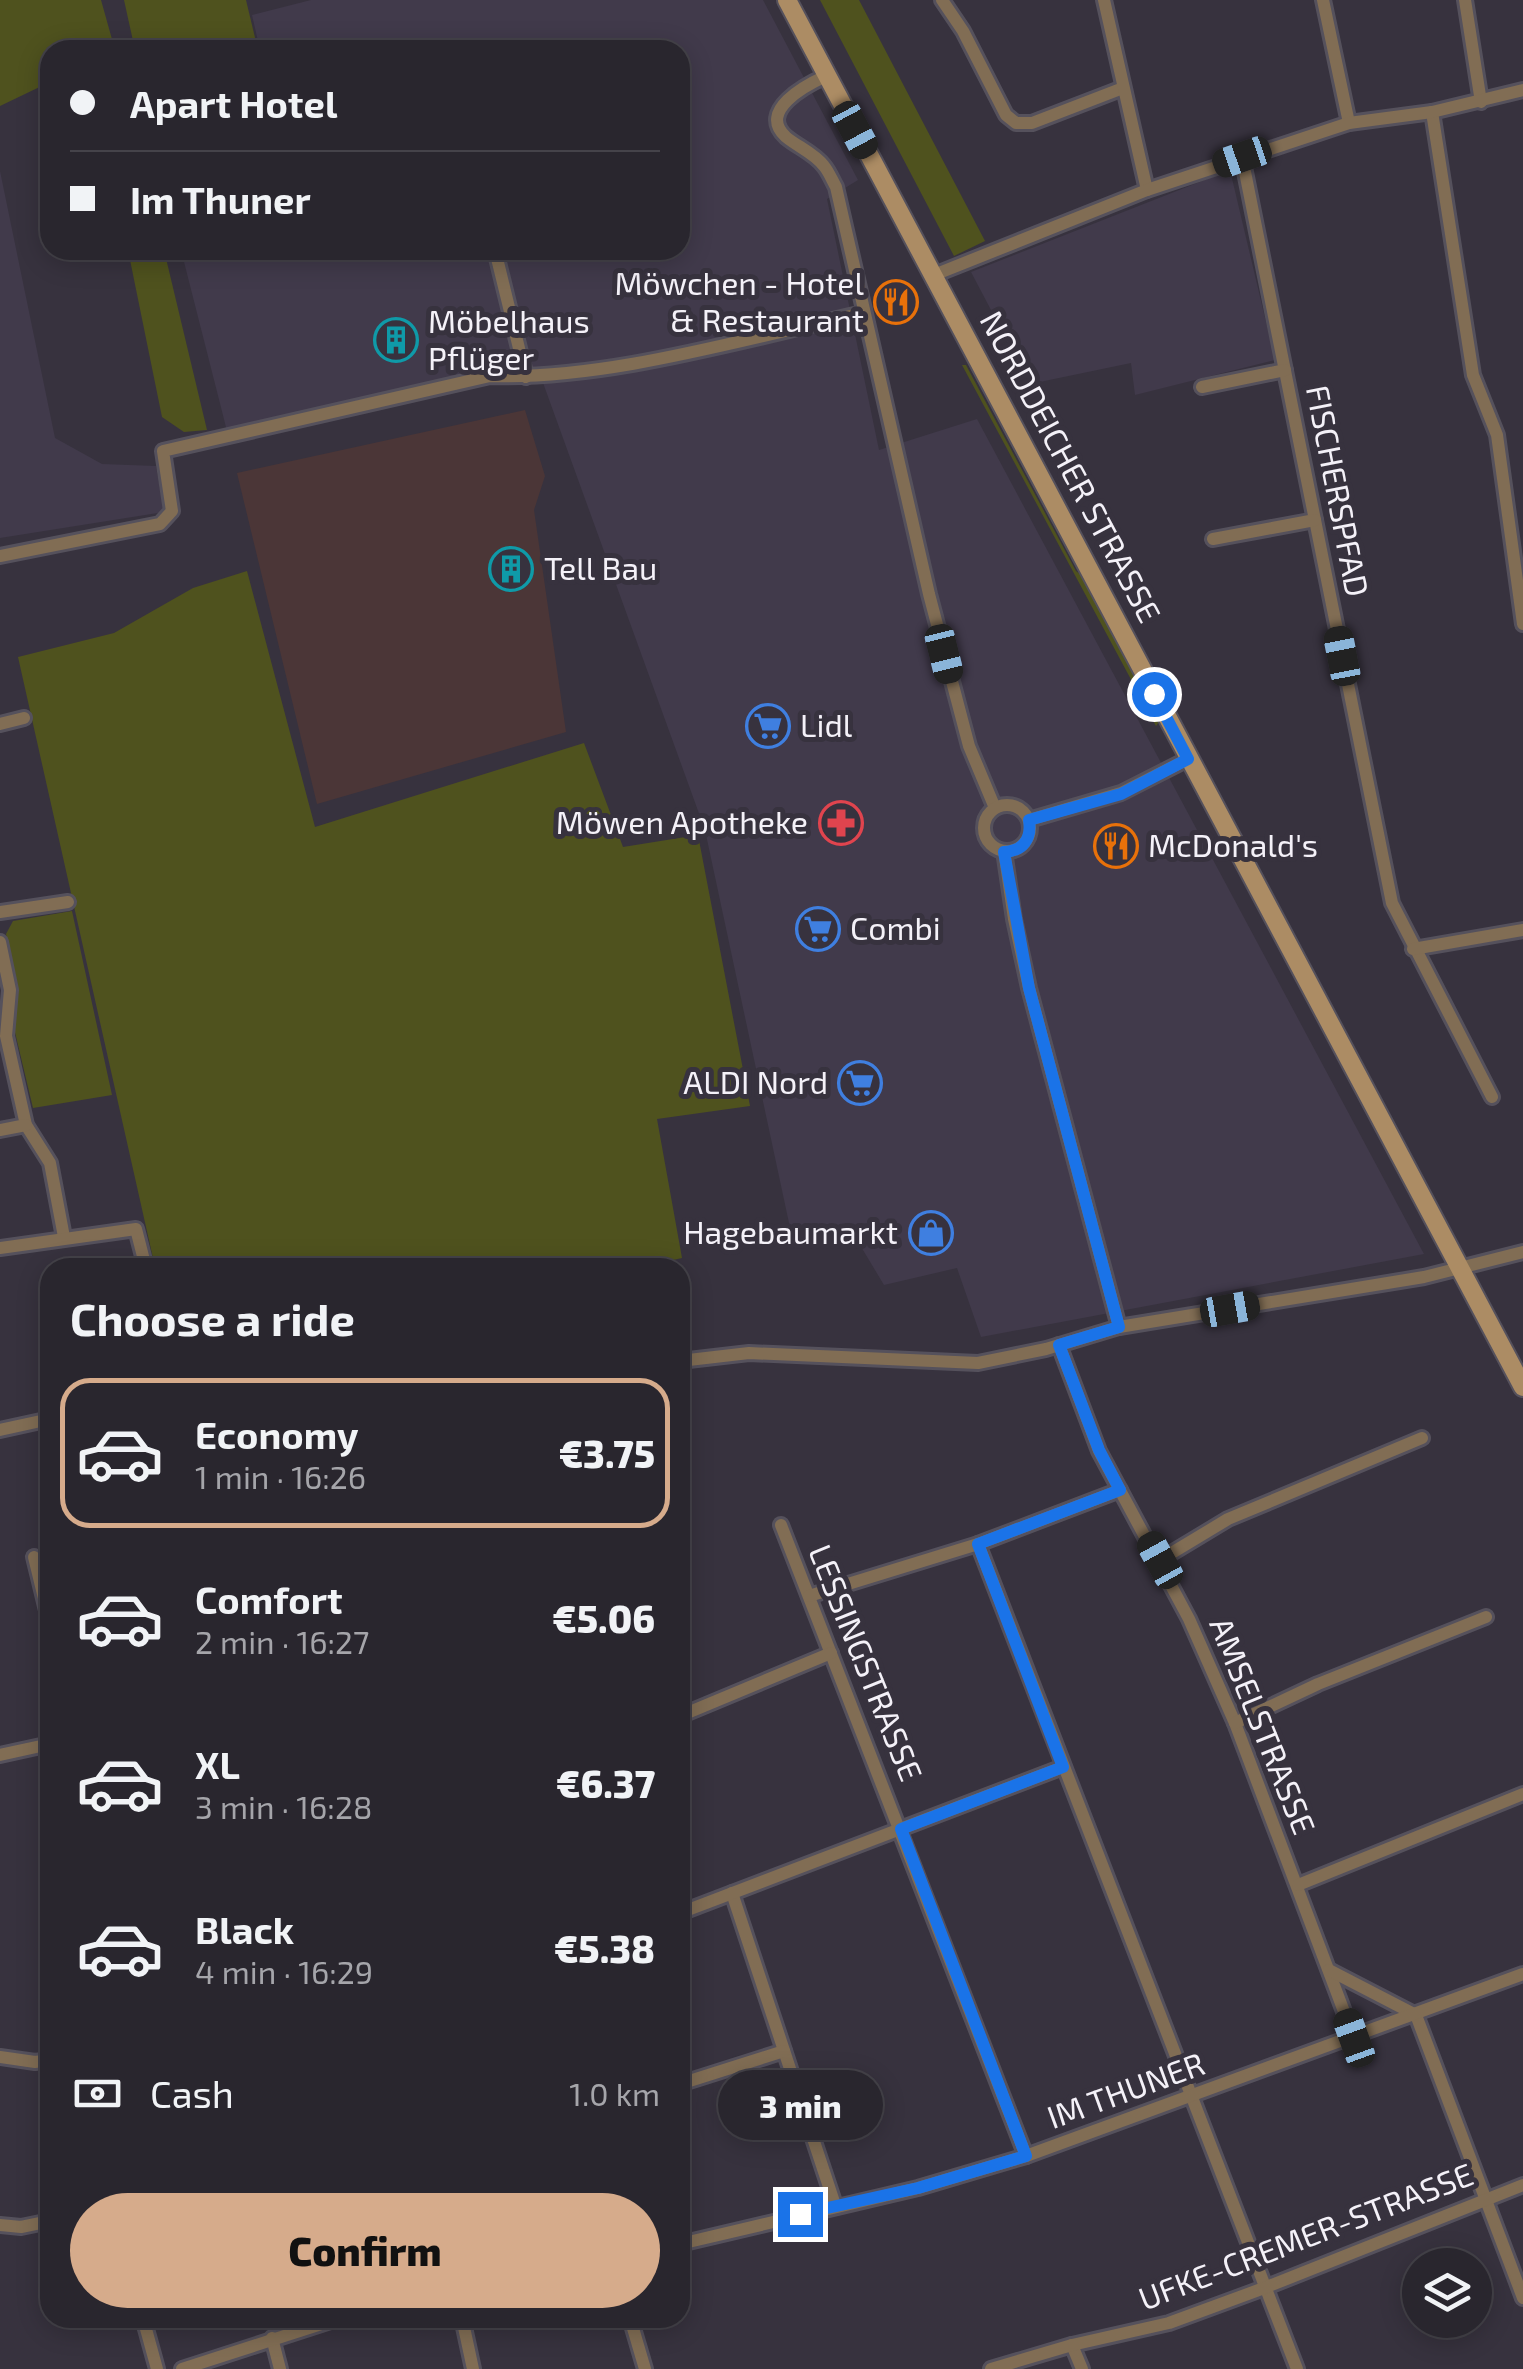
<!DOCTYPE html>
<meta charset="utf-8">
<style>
body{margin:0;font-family:"Exo 2",sans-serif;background:#35323a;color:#f1f3f6;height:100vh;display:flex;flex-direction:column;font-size:38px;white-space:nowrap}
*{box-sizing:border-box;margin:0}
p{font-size:32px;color:#a5a5aa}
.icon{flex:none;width:55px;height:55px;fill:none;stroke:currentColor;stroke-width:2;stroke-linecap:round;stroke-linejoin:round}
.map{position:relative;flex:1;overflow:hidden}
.panel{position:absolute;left:40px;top:1258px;width:650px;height:1070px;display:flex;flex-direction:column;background:#29262e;border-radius:30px;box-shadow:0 5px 25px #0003,0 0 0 2px #45434a}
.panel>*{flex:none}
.banner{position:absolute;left:40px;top:40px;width:650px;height:220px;border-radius:30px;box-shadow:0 5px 25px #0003,0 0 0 2px #45434a;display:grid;align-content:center;height:220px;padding:0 30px;background:#29262e}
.buttons{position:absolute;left:1402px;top:2248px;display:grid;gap:20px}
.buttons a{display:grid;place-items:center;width:90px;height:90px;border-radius:50%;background:#29262e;box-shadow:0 5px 25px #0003,0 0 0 2px #45434a;font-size:50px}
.end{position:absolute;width:45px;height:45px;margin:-22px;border:12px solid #1a73e8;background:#fff;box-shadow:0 0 0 5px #fff}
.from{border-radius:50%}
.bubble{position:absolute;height:70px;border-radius:35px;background:#29262e;box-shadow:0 5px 25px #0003,0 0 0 2px #45434a;font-size:32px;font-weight:800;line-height:70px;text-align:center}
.car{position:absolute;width:30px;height:60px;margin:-30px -15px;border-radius:12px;box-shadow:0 0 8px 2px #0007;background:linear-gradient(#222 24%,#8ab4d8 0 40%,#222 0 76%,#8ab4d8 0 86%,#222 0)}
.banner b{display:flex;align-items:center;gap:35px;height:95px;font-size:38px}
.banner b+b{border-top:2px solid #45434a}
.banner i{width:25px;height:25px;background:#f1f3f6}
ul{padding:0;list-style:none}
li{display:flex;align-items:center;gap:30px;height:150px;margin:0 20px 15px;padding:0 10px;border:5px solid transparent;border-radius:30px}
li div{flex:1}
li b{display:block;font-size:38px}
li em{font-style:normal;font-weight:800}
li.active{border-color:#d6ab8b}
li>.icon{width:90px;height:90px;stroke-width:1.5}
h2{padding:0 30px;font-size:45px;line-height:120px}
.pay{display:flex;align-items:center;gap:25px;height:110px;padding:0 30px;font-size:38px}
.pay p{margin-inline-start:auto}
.primary-button{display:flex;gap:20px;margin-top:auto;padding:20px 30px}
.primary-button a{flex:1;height:115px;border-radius:60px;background:#d6ab8b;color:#111;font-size:40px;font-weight:800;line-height:115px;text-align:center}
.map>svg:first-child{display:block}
</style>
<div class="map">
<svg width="1523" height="2369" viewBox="0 0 1523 2369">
<rect width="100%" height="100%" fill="#37323e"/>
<!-- built -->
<g fill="#413a4b">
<polygon points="311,0 763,0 858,180 827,199 879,450 977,419 1424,1254 981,1337 957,1268 884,1285 854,1235 792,1237 705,830 538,369 489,368 227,431 181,250 680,250 680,50 260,50 252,15"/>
<polygon points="1230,170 1275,360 1135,395 1131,363 1030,384 971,272"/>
<polygon points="0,171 55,438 102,464 156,466 164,512 0,538"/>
</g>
<!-- industrial -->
<polygon fill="#4b3637" points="525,410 545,476 534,510 566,732 317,804 237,473"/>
<!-- green -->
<g fill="#4f521e">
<polygon points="0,0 101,0 115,50 50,50 50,82 0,106"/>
<polygon points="124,0 246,0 258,50 135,50"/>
<polygon points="820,0 859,0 985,241 954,256"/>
<polygon points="128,250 164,250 207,430 184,432 162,417"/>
<polygon points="962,365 966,365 1076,571 1083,577 1159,722 1156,726"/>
<polygon points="247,571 315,827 584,743 623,847 698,835 750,1106 657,1119 682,1258 638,1268 155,1267 18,657 114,633 193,588"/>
<polygon points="72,911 112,1095 33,1108 13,1024 18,986 6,934 13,921"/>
</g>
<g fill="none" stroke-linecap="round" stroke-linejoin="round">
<!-- minor casing -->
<g stroke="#55515c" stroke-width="18">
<g id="minor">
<polyline points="942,0 963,31 1006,115 1016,123 1032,123 1123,88"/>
<polyline points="1104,0 1147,190"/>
<polyline points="1323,0 1349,123"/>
<polyline points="1465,0 1481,102"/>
<path d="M826,76c-20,9 -69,35 -40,61 12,10 28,16 38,29 5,6 8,14 12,21l93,407 40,152 26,62"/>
<polyline points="1432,112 1473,375 1497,435 1523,624"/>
<polyline points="1242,157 1392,903 1492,1097"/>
<polyline points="495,250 526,377"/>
<polyline points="934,275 1147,190 1349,123 1432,112 1523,90"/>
<polyline points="1202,387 1285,370"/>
<polyline points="1213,539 1315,520"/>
<path d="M0,556l160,-32 12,-13 -9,-60 327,-75c119,4 256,-38 374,-63"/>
<polyline points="0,724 24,718"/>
<circle cx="1007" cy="828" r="23"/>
<polyline points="1029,820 1121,793 1188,759"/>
<polyline points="1004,851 1014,919 1029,988 1119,1327"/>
<polyline points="0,912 68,902"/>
<polyline points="0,942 10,990 6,1036 26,1125 50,1163 64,1237"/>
<polyline points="1413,949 1523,930"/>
<polyline points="0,1130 26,1125"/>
<polyline points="0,1248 136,1229 146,1268"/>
<polyline points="1059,1345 1099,1451 1189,1619 1235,1723 1354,2038"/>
<polyline points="680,1361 749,1353 978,1363 1046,1349 1119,1327 1424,1277 1523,1252"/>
<polyline points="0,1430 50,1419"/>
<polyline points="781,1525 1026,2156"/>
<polyline points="978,1544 1297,2369"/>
<polyline points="34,1557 50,1623"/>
<polyline points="1160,1560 1228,1519 1422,1438"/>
<polyline points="809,1596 978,1544 1120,1490"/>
<polyline points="680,1716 831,1653"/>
<polyline points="1235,1723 1318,1684 1486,1617"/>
<polyline points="0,1755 50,1744"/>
<polyline points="1298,1885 1523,1794"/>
<polyline points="732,1893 835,2205"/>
<polyline points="680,1913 1063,1767"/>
<polyline points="1329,1970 1416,2015 1523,2298"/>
<polyline points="0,2057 35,2062 50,2060"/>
<polyline points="680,2084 784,2051"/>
<polyline points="0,2225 21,2227 50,2221"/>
<polyline points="680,2244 918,2188 1026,2156 1523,1974"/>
<polyline points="143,2318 157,2369"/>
<polyline points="462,2318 473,2369"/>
<polyline points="630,2318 645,2369"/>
<polyline points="272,2338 280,2369"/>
<polyline points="1072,2345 1082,2369"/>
<polyline points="182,2369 340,2318"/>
<polyline points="991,2369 1072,2345 1169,2323 1264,2288 1523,2185"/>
</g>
</g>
<!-- secondary casing -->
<g stroke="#55515c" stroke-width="22">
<polyline id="secondary" points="787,0 1523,1387"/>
</g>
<!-- minor -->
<use href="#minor" stroke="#816d54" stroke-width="12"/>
<!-- secondary -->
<use href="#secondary" stroke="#ac8c64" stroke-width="18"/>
</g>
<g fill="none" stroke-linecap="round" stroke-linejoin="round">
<!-- route -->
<path stroke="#1a73e8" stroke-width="12" d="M800,2214l118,-26 108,-32 -125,-327 162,-62 -85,-223 142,-54 -21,-40 -40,-105 60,-18 -90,-339 -25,-136c19,-1 28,-13 25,-32l92,-26 67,-35 -34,-65"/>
</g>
<!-- icons -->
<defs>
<g id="restaurant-ring" transform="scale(2.25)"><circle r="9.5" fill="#37323e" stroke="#e8710a" stroke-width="1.5"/><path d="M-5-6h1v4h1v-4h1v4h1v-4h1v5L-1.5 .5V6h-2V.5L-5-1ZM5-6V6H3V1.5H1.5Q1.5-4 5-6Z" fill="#e8710a"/></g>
<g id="building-ring" transform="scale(2.25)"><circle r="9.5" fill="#37323e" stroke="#0f9aa8" stroke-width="1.5"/><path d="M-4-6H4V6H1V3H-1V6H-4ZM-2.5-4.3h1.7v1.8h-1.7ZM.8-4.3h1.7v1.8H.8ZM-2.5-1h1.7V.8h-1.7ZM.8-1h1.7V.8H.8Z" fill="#0f9aa8"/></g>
<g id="supermarket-ring" transform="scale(2.25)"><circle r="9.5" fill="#37323e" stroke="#3f7fe0" stroke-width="1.5"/><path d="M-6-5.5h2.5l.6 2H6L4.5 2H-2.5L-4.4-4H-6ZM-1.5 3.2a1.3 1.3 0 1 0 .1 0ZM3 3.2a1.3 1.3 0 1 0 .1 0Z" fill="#3f7fe0"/></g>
<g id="pharmacy-ring" transform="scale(2.25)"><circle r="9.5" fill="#37323e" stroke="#e0444e" stroke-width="1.5"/><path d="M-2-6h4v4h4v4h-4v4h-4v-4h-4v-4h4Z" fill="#e0444e"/></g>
<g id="shop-ring" transform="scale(2.25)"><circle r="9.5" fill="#37323e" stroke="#3f7fe0" stroke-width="1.5"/><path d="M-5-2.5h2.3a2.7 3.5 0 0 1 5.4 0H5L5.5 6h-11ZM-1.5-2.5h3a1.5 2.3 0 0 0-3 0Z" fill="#3f7fe0"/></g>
</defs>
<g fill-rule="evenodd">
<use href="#restaurant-ring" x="896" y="302"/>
<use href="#building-ring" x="396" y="340"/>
<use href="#building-ring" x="511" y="569"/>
<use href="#supermarket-ring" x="768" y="726"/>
<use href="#pharmacy-ring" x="841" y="823"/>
<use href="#restaurant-ring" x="1116" y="846"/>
<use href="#supermarket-ring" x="818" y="929"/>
<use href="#supermarket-ring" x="860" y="1083"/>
<use href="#shop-ring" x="931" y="1233"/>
</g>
<g text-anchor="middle" stroke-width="10" stroke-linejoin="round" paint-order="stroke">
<!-- poi labels -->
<g font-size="32" fill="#f4f1f8" stroke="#37323e" text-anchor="start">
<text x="864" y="295" text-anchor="end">Möwchen - Hotel<tspan x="864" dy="37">&amp; Restaurant</tspan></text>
<text x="428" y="333">Möbelhaus<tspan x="428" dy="37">Pflüger</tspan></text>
<text x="544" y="580">Tell Bau</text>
<text x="800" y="737">Lidl</text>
<text x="808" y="834" text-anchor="end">Möwen Apotheke</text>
<text x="1148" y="857">McDonald's</text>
<text x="850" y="940">Combi</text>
<text x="828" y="1094" text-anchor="end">ALDI Nord</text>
<text x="898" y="1244" text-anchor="end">Hagebaumarkt</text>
</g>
<!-- street labels -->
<g font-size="32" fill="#f4f1f8" stroke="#37323e">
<text transform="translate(1070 467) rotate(62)" y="11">NORDDEICHER STRASSE</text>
<text transform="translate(1337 491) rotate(79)" y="11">FISCHERSPFAD</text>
<text transform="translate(865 1663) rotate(68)" y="11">LESSINGSTRASSE</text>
<text transform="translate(1262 1726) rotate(68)" y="11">AMSELSTRASSE</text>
<text transform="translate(1126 2091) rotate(-20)" y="11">IM THUNER</text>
<text transform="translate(1306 2237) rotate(-21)" y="11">UFKE-CREMER-STRASSE</text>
</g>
</g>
</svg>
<div class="buttons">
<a><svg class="icon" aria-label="layers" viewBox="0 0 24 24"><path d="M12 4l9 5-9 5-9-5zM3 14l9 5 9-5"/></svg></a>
</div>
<i class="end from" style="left:1154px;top:694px"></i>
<i class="end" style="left:800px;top:2214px"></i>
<div class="bubble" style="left:718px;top:2070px;width:165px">3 min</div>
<i class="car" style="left:855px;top:130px;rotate:152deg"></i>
<i class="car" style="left:1242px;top:157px;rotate:251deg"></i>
<i class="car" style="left:944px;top:654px;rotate:166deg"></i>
<i class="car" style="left:1342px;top:656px;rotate:349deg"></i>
<i class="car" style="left:1230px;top:1309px;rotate:80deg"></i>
<i class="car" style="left:1160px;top:1560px;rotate:331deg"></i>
<i class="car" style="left:1354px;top:2038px;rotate:340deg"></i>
<div class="banner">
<b><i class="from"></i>Apart Hotel</b>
<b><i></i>Im Thuner</b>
</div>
<section class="panel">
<h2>Choose a ride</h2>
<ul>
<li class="active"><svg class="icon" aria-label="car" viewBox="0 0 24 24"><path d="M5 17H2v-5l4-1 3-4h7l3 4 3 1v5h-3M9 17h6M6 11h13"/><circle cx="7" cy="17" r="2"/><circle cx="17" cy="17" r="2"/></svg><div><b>Economy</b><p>1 min · 16:26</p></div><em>€3.75</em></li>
<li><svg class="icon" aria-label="car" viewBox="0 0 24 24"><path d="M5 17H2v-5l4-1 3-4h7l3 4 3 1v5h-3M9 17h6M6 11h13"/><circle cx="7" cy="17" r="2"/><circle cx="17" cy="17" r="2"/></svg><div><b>Comfort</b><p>2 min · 16:27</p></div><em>€5.06</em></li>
<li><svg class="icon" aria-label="car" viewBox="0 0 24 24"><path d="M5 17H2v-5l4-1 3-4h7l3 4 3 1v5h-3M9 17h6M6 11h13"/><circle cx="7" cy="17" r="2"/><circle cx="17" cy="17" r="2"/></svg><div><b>XL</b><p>3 min · 16:28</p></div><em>€6.37</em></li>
<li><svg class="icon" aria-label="car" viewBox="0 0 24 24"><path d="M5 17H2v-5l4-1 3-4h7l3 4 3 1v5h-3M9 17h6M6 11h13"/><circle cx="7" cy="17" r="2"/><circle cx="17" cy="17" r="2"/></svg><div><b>Black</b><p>4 min · 16:29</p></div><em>€5.38</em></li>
</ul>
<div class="pay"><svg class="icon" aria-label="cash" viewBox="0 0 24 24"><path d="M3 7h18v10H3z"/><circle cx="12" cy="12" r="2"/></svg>Cash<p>1.0 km</p></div>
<div class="primary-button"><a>Confirm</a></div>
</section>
</div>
